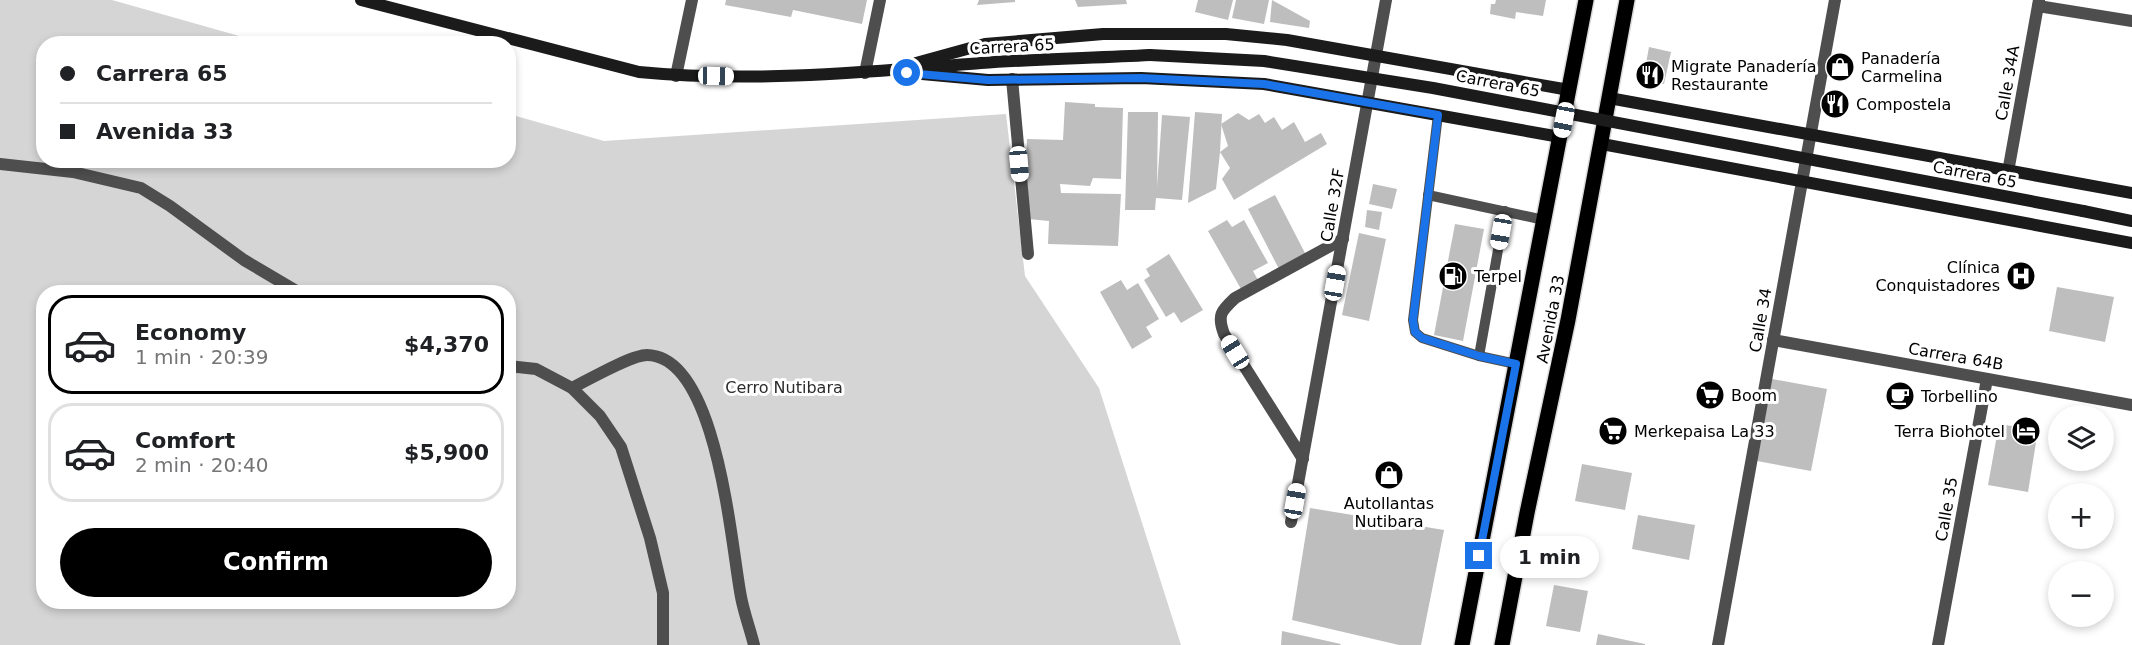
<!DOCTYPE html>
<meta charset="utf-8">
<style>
body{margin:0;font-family:"DejaVu Sans",sans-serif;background:#f2f2f2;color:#202124;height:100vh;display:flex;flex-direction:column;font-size:22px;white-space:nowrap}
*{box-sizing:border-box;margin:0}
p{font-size:20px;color:#757577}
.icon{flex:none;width:33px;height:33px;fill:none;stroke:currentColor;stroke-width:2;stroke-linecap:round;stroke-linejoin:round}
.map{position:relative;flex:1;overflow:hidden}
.side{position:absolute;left:36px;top:285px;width:480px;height:324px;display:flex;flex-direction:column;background:#fff;border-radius:24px;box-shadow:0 3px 9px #0003}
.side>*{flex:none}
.top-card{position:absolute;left:36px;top:36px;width:480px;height:132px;border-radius:24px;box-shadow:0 3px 9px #0003;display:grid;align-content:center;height:132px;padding:0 24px;background:#fff}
.buttons{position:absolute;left:2048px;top:405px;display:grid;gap:12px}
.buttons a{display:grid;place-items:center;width:66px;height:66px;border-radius:50%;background:#fff;box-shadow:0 3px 9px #0003;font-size:30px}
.end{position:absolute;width:27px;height:27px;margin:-14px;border:8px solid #1a73e8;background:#fff;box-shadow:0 0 0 3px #fff}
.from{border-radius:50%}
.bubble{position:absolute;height:42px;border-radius:21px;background:#fff;box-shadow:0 3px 9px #0003;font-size:20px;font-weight:700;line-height:42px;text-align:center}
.car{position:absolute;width:18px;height:36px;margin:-18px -9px;border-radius:8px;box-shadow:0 0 4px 2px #0007;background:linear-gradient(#fff 24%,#345 0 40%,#fff 0 76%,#345 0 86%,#fff 0)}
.top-card b{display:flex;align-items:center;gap:21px;height:57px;font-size:22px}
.top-card b+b{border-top:2px solid #e0e0e0}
.top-card i{width:15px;height:15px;background:#202124}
ul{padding:10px 0 0;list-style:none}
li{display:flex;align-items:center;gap:18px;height:99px;margin:0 12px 9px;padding:0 12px;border:3px solid #e0e0e0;border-radius:24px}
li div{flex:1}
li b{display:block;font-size:22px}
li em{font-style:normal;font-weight:700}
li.on{border-color:#000}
li>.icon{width:54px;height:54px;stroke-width:1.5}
.action{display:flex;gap:12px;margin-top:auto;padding:12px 24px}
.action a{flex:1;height:69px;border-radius:36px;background:#000;color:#fff;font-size:24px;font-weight:700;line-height:69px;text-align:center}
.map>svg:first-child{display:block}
</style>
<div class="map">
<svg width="2132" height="645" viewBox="0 0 2132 645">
<rect width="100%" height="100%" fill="#fff"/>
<!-- green -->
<path fill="#d5d5d5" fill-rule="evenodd" d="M0,0h112l152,43 -220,1v116h464l1,-46 95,27 402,-27 19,162 74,112 82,257h-1181zM44,292h464v310h-464z"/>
<!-- building -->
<g fill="#bebebe">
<polygon points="726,0 867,0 862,24 793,10 791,17 725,5"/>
<polygon points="979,0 1015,0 1015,2 977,5"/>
<polygon points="1075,0 1126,0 1127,4 1078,7"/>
<polygon points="1198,0 1233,0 1228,20 1195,12"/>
<polygon points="1236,0 1269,0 1264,24 1232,18"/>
<polygon points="1272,0 1310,21 1309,28 1270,22"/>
<polygon points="1496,0 1546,0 1543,16 1516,12 1515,19 1490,14 1491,4 1495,4"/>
<polygon points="1649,47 1671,52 1664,84 1643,80"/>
<polygon points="1065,102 1095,104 1095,107 1123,108 1121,179 1093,178 1090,186 1060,184 1061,193 1121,194 1118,246 1048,244 1049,221 1028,219 1025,194 1027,139 1063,140"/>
<polygon points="1128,112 1158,112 1157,187 1162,115 1190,117 1182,200 1156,198 1155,210 1125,210"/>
<polygon points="1195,112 1222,114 1220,152 1216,189 1188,203"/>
<polygon points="1238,113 1249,120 1259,114 1265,123 1274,117 1282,130 1294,122 1305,142 1321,133 1327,144 1234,200 1222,179 1230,168 1220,152 1228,146 1221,124"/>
<polygon points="1373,184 1397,189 1392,209 1369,204"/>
<polygon points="1275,195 1306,255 1279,269 1248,209"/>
<polygon points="1367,210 1382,212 1379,230 1365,227"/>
<polygon points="1227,220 1232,227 1244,220 1268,263 1253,271 1258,280 1241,289 1208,231"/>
<polygon points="1455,224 1484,229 1463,341 1434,335"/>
<polygon points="1359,233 1386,239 1369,321 1342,315"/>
<polygon points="1169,254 1203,310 1181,323 1174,312 1166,317 1144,280 1150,276 1146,269"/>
<polygon points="1121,280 1127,290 1138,283 1159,319 1146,327 1152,337 1132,349 1100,292"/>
<polygon points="2057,287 2114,297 2105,342 2049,331"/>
<polygon points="1772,379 1827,389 1811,471 1757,461"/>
<polygon points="1999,424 2038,430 2028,492 1988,485"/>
<polygon points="1582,464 1632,473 1625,510 1575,501"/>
<polygon points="1310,508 1444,530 1421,645 1399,645 1292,620"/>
<polygon points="1638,515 1695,525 1689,560 1632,549"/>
<polygon points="1554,585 1588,591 1580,632 1546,626"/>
<polygon points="1282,631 1341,644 1340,645 1281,645"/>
<polygon points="1598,634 1645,644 1645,645 1596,645"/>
</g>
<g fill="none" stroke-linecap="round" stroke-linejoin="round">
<!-- primary casing -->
<g stroke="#dbdbdb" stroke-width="18">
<g id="primary">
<polyline points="1462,645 1586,0"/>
<polyline points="1502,645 1527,513 1568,320 1627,0"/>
</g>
</g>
<!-- lane -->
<g stroke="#4e4e4e" stroke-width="10">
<polyline points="1438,115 1413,320 1415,332 1422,338 1479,356 1516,364"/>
<polyline points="1428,195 1544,220"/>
<polyline points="1479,356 1505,211"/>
</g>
<!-- street -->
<g stroke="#4e4e4e" stroke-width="12">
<polyline points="2038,6 2132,21"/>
<polyline points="865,73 880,0"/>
<polyline points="676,76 692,0"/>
<polyline points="1012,79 1028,254"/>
<polyline points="0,164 73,172 141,188 170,206 244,260 298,292"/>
<polyline points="2008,172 2039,0"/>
<polyline points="1773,340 2132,405"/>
<polyline points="508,366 536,369 572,388 600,416 621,447 650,538 663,593 663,645"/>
<path d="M572,388c16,-8 59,-33 75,-33 71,1 84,191 94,242 3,16 9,32 13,48"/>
<path d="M1303,459l-79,-125c-7,-19 -3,-23 11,-36l108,-59"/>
<polyline points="1291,522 1386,0"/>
<polyline points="1718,645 1835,0"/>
<polyline points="1938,645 1987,379"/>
</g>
<!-- secondary -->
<g stroke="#1b1b1b" stroke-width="12">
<path d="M361,0l278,72c114,11 228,0 342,-9 56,-4 113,-5 169,-8"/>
<polyline points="916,63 985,44 1103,34 1226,34 1287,40 1569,90"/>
<polyline points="922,74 988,80 1141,78 1264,84 1560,137"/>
<polyline points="1609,98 2132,193"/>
<polyline points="1602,144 2132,243"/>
<polyline points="2083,211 2132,221"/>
</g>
<!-- primary -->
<use href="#primary" stroke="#000" stroke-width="15"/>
<!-- secondary-bridge -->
<polyline stroke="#1b1b1b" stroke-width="12" points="1150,55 1264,61 1433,88 2083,211"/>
</g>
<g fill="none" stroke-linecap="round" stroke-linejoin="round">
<!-- route -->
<polyline stroke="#1a73e8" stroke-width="8" points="907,73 988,80 1141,78 1264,84 1438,115 1413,320 1415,332 1422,338 1479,356 1516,364 1479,556"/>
</g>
<!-- icons -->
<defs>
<g id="shop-disc" transform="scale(1.5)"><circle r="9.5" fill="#000" stroke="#fff"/><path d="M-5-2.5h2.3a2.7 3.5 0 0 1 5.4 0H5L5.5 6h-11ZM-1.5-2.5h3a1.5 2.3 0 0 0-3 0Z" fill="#fff"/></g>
<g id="restaurant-disc" transform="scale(1.5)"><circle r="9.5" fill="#000" stroke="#fff"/><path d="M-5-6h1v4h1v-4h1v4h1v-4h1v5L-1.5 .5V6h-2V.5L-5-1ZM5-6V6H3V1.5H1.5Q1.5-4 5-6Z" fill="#fff"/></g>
<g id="fuel-disc" transform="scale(1.5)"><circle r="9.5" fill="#000" stroke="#fff"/><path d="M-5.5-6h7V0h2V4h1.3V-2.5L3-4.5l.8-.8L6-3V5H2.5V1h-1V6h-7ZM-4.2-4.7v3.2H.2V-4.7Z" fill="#fff"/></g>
<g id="hospital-disc" transform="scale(1.5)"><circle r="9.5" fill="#000" stroke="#fff"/><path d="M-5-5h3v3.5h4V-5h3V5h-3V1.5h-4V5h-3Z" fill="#fff"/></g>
<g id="supermarket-disc" transform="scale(1.5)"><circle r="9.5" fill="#000" stroke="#fff"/><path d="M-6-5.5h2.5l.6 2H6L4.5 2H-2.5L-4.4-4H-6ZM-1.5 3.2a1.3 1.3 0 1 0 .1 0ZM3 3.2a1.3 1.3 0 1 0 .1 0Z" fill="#fff"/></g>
<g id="cafe-disc" transform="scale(1.5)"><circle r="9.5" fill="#000" stroke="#fff"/><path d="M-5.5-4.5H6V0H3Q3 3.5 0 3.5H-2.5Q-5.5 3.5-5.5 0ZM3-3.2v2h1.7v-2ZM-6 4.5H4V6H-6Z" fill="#fff"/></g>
<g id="hotel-disc" transform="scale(1.5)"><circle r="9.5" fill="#000" stroke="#fff"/><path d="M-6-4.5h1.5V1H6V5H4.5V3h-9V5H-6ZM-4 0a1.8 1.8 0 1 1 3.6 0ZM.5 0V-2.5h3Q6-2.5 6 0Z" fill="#fff"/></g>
</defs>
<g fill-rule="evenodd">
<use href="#shop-disc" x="1840" y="67"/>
<use href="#restaurant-disc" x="1650" y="75"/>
<use href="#restaurant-disc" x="1835" y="104"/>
<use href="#fuel-disc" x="1453" y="276"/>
<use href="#hospital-disc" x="2021" y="276"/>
<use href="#supermarket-disc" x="1710" y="395"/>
<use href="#cafe-disc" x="1900" y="396"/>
<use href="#supermarket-disc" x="1613" y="431"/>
<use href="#hotel-disc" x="2026" y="431"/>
<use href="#shop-disc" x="1389" y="475"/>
</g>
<g text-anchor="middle" stroke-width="6" stroke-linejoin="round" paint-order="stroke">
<!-- street labels -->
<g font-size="16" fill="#000" stroke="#fff">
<text transform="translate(1012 46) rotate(-3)" y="6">Carrera 65</text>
<text transform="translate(1498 83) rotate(11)" y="6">Carrera 65</text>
<text transform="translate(2007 83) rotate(-80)" y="6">Calle 34A</text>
<text transform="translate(1975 174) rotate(11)" y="6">Carrera 65</text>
<text transform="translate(1332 205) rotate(-80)" y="6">Calle 32F</text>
<text transform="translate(1550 319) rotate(-79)" y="6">Avenida 33</text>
<text transform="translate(1760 320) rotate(-80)" y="6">Calle 34</text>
<text transform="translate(1956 356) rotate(10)" y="6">Carrera 64B</text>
<text transform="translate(1946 509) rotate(-80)" y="6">Calle 35</text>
</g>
<!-- poi labels -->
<g font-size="16" fill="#000" stroke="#fff" text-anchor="start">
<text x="1861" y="64">Panadería<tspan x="1861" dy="18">Carmelina</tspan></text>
<text x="1671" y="72">Migrate Panadería<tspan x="1671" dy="18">Restaurante</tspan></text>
<text x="1856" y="110">Compostela</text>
<text x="2000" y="273" text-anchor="end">Clínica<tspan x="2000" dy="18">Conquistadores</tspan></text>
<text x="1474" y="282">Terpel</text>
<text x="1731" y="401">Boom</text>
<text x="1921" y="402">Torbellino</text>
<text x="1634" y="437">Merkepaisa La 33</text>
<text x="2005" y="437" text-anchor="end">Terra Biohotel</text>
<text x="1389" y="509" text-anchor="middle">Autollantas<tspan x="1389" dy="18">Nutibara</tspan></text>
</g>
<!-- park labels -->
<g font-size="16" fill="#2c2c2c" stroke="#fff">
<text x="784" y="393">Cerro Nutibara</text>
</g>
</g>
</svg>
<div class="buttons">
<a><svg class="icon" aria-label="layers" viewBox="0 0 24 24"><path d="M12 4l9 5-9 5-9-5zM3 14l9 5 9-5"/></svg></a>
<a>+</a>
<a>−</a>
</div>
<i class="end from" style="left:907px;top:73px"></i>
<i class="end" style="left:1479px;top:556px"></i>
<div class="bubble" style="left:1500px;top:536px;width:99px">1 min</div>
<i class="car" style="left:716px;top:76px;rotate:91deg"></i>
<i class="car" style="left:1564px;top:120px;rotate:191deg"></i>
<i class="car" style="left:1019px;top:164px;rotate:175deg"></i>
<i class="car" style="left:1501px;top:232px;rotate:190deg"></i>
<i class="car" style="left:1335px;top:283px;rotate:10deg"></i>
<i class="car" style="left:1235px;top:352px;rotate:328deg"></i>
<i class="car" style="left:1295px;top:501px;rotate:10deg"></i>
<div class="top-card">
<b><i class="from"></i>Carrera 65</b>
<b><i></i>Avenida 33</b>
</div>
<section class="side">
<ul>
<li class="on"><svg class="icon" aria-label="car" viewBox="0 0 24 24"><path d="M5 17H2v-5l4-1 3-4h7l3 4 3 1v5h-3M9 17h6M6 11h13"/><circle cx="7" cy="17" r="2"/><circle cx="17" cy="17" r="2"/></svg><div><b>Economy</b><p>1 min · 20:39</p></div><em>$4,370</em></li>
<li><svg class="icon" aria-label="car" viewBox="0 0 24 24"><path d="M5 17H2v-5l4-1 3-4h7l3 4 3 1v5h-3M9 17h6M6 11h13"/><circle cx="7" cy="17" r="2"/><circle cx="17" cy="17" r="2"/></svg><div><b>Comfort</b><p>2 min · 20:40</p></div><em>$5,900</em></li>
</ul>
<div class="action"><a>Confirm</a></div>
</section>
</div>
